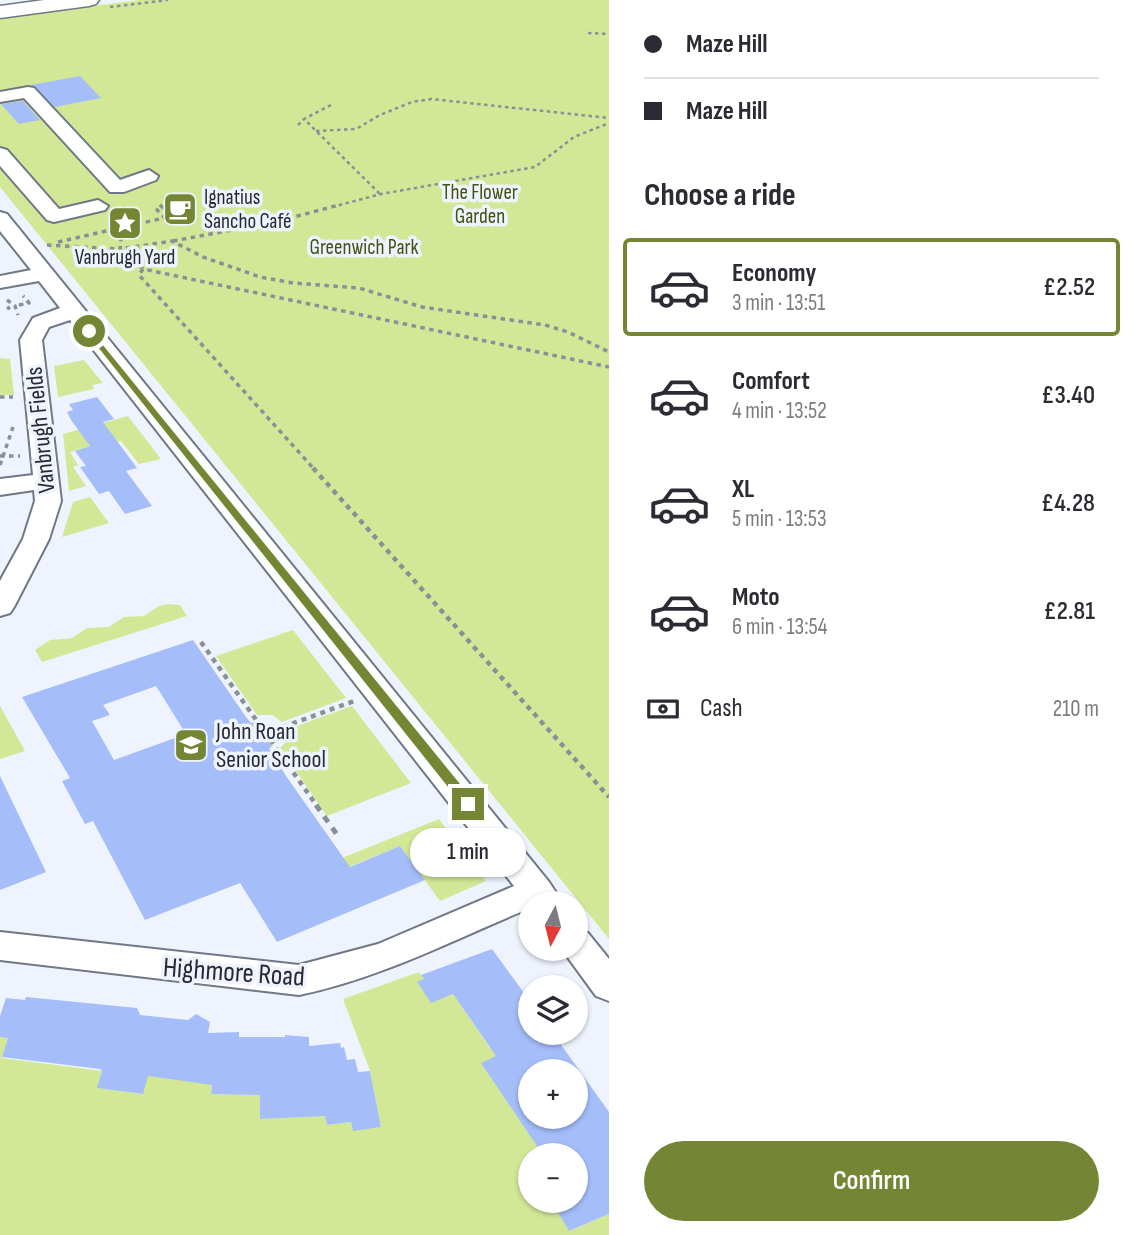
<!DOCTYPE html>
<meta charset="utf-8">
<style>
body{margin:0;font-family:"Sofia Sans Condensed",sans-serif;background:#f2f2f3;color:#2b2b33;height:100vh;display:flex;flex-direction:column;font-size:26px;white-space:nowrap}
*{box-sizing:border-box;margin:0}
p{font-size:23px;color:#7c7c81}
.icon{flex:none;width:38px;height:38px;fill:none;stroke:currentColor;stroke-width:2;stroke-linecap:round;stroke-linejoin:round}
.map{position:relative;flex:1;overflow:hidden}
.side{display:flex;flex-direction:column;background:#fff;width:525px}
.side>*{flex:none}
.guide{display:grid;align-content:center;height:154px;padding:0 35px;background:#fff}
.needle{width:46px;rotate:187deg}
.tools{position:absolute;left:518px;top:891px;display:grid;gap:14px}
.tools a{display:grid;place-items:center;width:70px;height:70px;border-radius:50%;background:#fff;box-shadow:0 2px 5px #0004;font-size:35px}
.end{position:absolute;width:32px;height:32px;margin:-16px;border:9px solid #748534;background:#fff;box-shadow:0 0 0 4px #fff}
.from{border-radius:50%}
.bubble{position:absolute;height:49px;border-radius:24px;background:#fff;box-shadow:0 2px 5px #0004;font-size:23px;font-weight:600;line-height:49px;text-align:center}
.guide b{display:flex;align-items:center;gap:24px;height:66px;font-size:26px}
.guide b+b{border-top:2px solid #e1e1e2}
.guide i{width:18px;height:18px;background:#2b2b33}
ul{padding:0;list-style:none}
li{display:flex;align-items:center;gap:21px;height:98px;margin:0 14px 10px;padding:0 21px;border:4px solid transparent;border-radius:7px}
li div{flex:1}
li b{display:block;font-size:26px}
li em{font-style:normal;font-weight:600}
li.on{border-color:#748534}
li>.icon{width:63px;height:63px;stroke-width:1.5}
h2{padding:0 35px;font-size:32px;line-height:84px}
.pay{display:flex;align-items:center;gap:18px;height:77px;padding:0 35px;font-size:26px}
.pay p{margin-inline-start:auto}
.primary-button{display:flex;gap:14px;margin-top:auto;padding:14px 35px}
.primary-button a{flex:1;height:80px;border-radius:42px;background:#748534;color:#fff;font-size:28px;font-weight:600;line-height:80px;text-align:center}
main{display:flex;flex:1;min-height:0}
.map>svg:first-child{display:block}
</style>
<main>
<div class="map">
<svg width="609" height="1235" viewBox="0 0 609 1235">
<rect width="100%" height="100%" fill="#eef3fd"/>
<!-- green -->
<g fill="#d3e897">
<polygon points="140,0 609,0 609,939 0,187 0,18"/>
<polygon points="0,358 10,359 14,395 0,395"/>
<polygon points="84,360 103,383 93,385 94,389 58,397 54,366"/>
<polygon points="128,416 161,459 139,464 121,441 114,442 112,440 70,452 78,465 73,467 86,486 69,491 63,434"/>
<polygon points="90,497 109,523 62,537 73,502"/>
<polygon points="169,604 180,605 187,616 42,662 35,650 50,640 72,638 87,628 109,627 124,617 144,616 159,606"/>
<polygon points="293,630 346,698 282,722 272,715 257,715 216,656"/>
<polygon points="0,706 25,751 0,759"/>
<polygon points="352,706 411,783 327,816 280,748 289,739 288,729"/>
<polygon points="439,819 486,881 440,901 400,846 324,877 317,868"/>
<polygon points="419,972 424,979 453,994 490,1048 514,1065 530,1089 530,1092 508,1102 560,1155 530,1155 530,1200 576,1200 576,1183 589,1176 609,1186 557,1210 570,1231 609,1214 609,1235 0,1235 0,1037 8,1038 2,1058 102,1071 98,1088 142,1094 149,1072 212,1079 211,1094 260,1095 264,1116 267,1119 283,1116 315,1051 327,1125 351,1122 353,1130 381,1127 370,1071 343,999"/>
</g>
<!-- building -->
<g fill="#a5befa" fill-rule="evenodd">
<polygon points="80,76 101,98 55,107 31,85"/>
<polygon points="23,101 40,120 19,124 1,104"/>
<polygon points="97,397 114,419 103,422 137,468 126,471 152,506 125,514 109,491 99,494 80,467 86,466 75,451 90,446 71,420 67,412 73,410 69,404"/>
<path d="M193,640l53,77 5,6 3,-1 18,25 -3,1 17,28 64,91 50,-21 25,34 -148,62 -37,-59 -95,37 -52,-99 -8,3 -23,-43 8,-3 -48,-81zM156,686l30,48 -72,26 -22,-39 18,-6 -7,-10z"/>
<polygon points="0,776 46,872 0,890"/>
<path d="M492,949l38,52v31h22l57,80v102l-40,17 -13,-22 20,-8v-46h-33l-62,-92 15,-7 -43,-62 -22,9 -14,-21 7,-3 -3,-4zM530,1071h46v45h-46z"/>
<polygon points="26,997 137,1008 140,1015 188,1020 196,1014 210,1022 208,1033 239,1032 239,1037 285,1037 285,1035 309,1037 309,1046 340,1043 341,1048 344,1047 347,1060 355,1059 358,1072 370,1071 381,1127 353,1131 351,1122 327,1125 325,1116 260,1119 260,1095 211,1094 212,1085 148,1076 143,1094 97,1088 102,1071 100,1069 2,1057 8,1038 0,1037 0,1016 6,998 25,1000"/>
</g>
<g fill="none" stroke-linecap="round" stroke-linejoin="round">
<!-- minor casing -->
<g stroke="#707786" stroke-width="4">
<g id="minor">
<polygon points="28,87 34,88 120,180 149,170 158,176 156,180 124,192 110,192 24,98 0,102 0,92"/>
<polygon points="0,148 7,150 59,209 98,200 108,206 105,210 54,222 47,220 0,166"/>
<path d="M0,212l7,2 542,668 14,21h-33v5c-77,32 -149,70 -231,87l-299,-35v-28l299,33 79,-21 136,-58 -444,-566 -21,7 -7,13 19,161 -12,38 -35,68 -4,6 -10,3v-35l23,-42 12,-38 -1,-11 -34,5v-16l33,-4 -13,-135 13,-22 27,-10 -21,-27 -39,7v-12l31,-6 -31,-39z"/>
<polygon points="576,929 588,933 609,959 609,1001 596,996 561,948 576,948"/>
</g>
</g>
<!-- major casing -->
<g stroke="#707786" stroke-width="3">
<polygon id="major" points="44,0 99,0 96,4 89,6 0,18 0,6"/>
</g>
<!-- path-far3 -->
<g stroke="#8b8f97" stroke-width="2.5" stroke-dasharray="3.5 3.5" stroke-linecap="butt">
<polyline points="110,7 168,0"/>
<polyline points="588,33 609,34"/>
<polyline points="331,105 304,119 380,194"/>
<polyline points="298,125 304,119"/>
<polyline points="316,131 356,129 380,115 412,102 431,99 609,118"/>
<polyline points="160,205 162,207"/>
<polyline points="332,207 381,194 535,167 574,137 609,123"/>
</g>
<!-- path-far2 -->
<g stroke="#8b8f97" stroke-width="3.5" stroke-dasharray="4.5 4.5" stroke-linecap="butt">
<polyline points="160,205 163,208 157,210 165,218"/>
<polyline points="122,207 137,225"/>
<polyline points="122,228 120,249 172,241 203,257 260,277 293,283 359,288 422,307 545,325 568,332 609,352"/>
<polyline points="173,241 275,222 339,205"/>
<polyline points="58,242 186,213"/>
<polyline points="47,245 120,249 143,269 609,367"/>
<polyline points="143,269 139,275 315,470"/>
<polyline points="7,300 15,306 18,315"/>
<polyline points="19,305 29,303 23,296"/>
<polyline points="7,309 10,307"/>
<polyline points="0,397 13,397"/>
<polyline points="0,456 20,456"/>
<polyline points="0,465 13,427"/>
</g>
<!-- path-far1 -->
<g stroke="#8b8f97" stroke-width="4.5" stroke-dasharray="5 5" stroke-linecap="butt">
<polyline points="313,468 609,797"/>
<polyline points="201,642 317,806"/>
<polyline points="264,734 354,701"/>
</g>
<!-- path -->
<polyline stroke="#8b8f97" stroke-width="5" stroke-dasharray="7 7" stroke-linecap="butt" points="316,805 338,836"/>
<!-- minor -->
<use href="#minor" fill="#fff" fill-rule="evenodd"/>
<!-- major -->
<use href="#major" fill="#fff" fill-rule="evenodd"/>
</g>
<!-- route -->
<polygon fill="#748534" points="89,328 473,800 473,807 464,807 86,332 86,329"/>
<!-- icons -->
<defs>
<g id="cafe-square" transform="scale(1.75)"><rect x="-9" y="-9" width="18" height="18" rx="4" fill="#748534" stroke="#eef3fd"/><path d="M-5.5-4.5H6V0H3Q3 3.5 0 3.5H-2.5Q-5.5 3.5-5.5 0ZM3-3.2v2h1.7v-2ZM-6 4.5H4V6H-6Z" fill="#fff"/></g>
<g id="sight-square" transform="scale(1.75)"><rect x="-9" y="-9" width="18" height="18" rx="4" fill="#748534" stroke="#eef3fd"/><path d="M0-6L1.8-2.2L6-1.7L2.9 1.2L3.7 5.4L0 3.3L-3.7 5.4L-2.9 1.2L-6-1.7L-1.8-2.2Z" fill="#fff"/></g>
<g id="school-square" transform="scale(1.75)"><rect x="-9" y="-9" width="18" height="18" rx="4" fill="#748534" stroke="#eef3fd"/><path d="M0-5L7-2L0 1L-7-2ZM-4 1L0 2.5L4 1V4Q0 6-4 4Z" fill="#fff"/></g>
</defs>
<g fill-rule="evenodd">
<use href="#cafe-square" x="180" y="209"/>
<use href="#sight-square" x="125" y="223"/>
<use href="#school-square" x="191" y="745"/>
</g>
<g text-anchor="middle" stroke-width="7" stroke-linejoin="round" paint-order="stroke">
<!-- far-park labels -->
<g font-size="21" fill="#445113" stroke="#eef3fd">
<text x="480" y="199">The Flower<tspan x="480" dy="24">Garden</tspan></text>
<text x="364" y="254">Greenwich Park</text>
</g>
<!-- far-poi labels -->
<g font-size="21" fill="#26292f" stroke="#eef3fd" text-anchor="start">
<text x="204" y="204">Ignatius<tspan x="204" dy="24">Sancho Café</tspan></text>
<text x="125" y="264" text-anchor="middle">Vanbrugh Yard</text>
</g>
<!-- street labels -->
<g font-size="24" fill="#26292f" stroke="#eef3fd">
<text transform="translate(40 430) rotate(-96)" y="8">Vanbrugh Fields</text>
</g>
<!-- poi labels -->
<g font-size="24" fill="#26292f" stroke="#eef3fd" text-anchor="start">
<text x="216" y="739">John Roan<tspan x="216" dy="28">Senior School</tspan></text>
</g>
<!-- near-street labels -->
<g font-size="28" fill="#26292f" stroke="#eef3fd">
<text transform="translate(234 971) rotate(4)" y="10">Highmore Road</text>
</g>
</g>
</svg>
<div class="tools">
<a><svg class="needle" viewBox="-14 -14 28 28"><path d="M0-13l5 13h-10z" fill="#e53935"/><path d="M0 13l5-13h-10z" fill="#7c7c81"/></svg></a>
<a><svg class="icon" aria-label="layers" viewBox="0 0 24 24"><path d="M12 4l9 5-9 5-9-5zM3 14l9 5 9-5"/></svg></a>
<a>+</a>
<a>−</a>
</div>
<i class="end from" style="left:89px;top:331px"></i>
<i class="end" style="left:468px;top:804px"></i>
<div class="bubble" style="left:410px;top:828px;width:116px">1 min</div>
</div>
<section class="side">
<div class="guide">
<b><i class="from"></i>Maze Hill</b>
<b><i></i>Maze Hill</b>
</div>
<h2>Choose a ride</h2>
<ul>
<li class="on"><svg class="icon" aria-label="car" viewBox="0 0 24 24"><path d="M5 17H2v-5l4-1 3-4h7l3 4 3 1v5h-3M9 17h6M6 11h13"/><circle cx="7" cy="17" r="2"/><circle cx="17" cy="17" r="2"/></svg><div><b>Economy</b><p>3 min · 13:51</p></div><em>£2.52</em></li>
<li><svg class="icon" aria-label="car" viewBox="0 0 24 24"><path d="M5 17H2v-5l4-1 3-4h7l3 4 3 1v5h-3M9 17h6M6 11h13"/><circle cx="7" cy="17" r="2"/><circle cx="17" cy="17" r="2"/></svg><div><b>Comfort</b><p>4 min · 13:52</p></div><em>£3.40</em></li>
<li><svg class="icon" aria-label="car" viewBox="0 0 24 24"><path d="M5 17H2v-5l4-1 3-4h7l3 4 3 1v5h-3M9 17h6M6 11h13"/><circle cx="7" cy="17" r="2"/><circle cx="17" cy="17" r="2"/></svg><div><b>XL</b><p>5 min · 13:53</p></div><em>£4.28</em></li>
<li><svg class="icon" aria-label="car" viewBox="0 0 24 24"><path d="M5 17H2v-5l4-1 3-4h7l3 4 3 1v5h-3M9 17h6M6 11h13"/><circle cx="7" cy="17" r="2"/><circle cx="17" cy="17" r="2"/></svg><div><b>Moto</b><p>6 min · 13:54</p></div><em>£2.81</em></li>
</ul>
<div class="pay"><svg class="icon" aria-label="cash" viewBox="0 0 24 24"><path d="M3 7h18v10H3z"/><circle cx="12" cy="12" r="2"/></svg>Cash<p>210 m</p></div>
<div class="primary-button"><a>Confirm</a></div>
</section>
</main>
